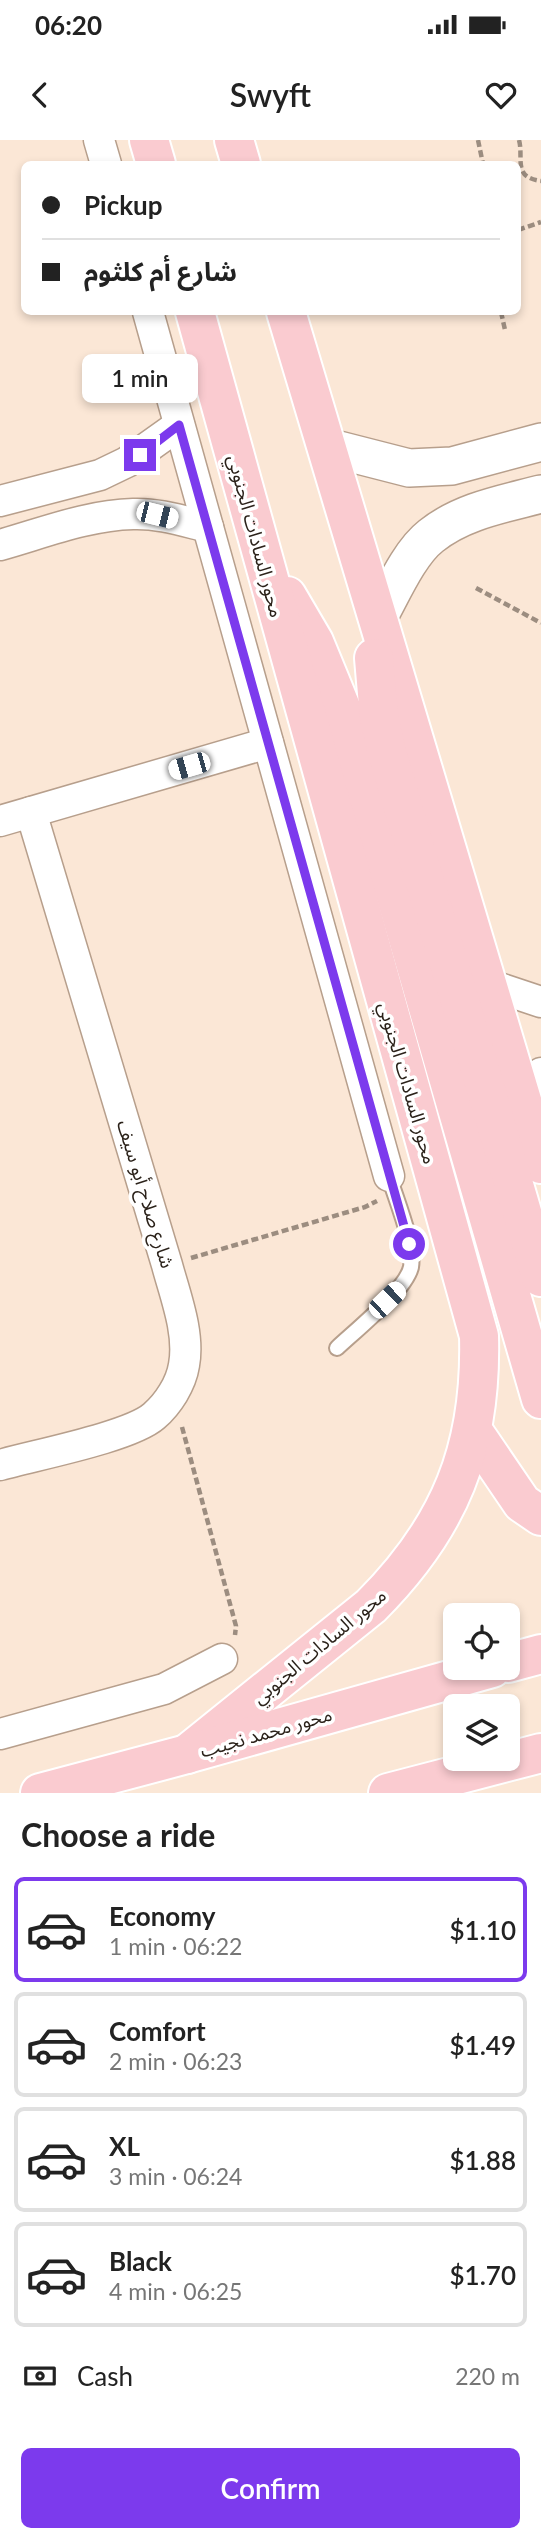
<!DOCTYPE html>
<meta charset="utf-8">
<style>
body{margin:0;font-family:Lato,"Noto Sans Arabic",sans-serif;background:#f6f6f6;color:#222;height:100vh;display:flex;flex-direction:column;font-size:26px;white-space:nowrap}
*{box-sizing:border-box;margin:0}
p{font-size:23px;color:#767676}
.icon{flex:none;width:38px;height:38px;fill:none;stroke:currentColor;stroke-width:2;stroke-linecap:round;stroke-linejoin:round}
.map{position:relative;height:1653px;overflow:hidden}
.drawer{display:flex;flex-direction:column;background:#fff;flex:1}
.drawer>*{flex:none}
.hud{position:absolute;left:21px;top:21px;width:500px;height:154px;border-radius:10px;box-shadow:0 4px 10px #0003;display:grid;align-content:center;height:154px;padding:0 21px;background:#fff}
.buttons{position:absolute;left:443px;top:1463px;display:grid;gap:14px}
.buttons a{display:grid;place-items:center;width:77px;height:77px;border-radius:10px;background:#fff;box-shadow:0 4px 10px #0003;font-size:35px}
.end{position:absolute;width:32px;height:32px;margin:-16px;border:9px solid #7c3aed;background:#fff;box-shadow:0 0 0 4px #fff}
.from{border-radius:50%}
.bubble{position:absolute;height:49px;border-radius:10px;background:#fff;box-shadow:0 4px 10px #0003;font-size:23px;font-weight:600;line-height:49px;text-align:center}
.car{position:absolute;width:21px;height:42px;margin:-21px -10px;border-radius:9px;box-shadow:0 0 5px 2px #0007;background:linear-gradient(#fff 24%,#345 0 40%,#fff 0 76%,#345 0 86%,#fff 0)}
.hud b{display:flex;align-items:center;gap:24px;height:66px;font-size:26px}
.hud b+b{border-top:2px solid #e0e0e0}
.hud i{width:18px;height:18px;background:#222}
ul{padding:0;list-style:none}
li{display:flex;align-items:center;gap:21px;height:105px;margin:0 14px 10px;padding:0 7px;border:4px solid #e0e0e0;border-radius:10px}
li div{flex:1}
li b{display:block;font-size:26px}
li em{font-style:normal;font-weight:600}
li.selected{border-color:#7c3aed}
li>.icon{width:63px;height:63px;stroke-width:1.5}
h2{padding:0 21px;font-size:32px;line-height:84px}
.pay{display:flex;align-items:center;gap:18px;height:77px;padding:0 21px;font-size:26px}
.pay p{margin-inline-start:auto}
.button{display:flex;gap:14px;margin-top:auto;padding:14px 21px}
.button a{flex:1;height:80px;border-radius:10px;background:#7c3aed;color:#fff;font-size:28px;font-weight:600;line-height:80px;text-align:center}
.status{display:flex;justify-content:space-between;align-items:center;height:49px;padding:0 35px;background:#fff;direction:ltr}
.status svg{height:19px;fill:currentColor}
header{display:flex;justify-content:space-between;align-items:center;height:91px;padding:0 21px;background:#fff;font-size:32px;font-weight:600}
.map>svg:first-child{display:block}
</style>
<div class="status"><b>06:20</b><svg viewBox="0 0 49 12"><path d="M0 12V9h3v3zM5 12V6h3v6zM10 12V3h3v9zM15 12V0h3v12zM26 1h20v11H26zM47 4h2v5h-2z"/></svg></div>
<header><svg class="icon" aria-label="back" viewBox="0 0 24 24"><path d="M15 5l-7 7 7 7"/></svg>Swyft<svg class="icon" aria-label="heart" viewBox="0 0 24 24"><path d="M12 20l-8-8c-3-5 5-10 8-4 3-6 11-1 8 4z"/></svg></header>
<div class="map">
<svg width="541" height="1653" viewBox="0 0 541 1653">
<rect width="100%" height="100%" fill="#fbe7d6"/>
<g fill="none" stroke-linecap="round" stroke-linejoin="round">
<!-- service casing -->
<g stroke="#b79f8c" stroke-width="18">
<path id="service" d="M337,1208c18,-17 69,-58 74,-81 4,-23 -15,-67 -22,-91"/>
</g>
<!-- minor casing -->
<g stroke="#b79f8c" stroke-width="33">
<g id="minor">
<polyline points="99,0 106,24"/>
<polyline points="148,172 389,1036"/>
<polyline points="0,361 100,335 127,322 179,285"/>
<path d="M0,405c43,-12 88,-30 133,-31 25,-1 50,7 75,13"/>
<polyline points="0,681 268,603"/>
<polyline points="487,844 541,862"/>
<polyline points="522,959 541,933"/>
<path d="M0,1325c35,-10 130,-28 154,-49 14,-12 27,-32 30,-51 6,-32 -9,-70 -17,-100l-136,-453"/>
<polyline points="0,1594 164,1549 222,1519"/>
</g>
</g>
<!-- tertiary casing -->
<g stroke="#b79f8c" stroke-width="40">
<g id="tertiary">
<polyline points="327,307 409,328 452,326 541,302"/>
<path d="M378,478c14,-25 31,-65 53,-82 31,-25 72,-32 110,-42"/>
</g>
</g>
<!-- primary casing -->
<g stroke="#fff" stroke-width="42">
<g id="primary">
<polyline points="149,0 156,24"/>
<polyline points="234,0 241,24"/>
<polyline points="286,172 541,1024"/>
<polyline points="287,456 314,502 342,570 541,1259"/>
<polyline points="374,518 379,577 386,609 541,1137"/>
<polyline points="473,1291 522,1363 541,1376"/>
<polyline points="508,1523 541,1514"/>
<path d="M187,1614l184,-148c79,-79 111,-158 108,-270l-284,-1024"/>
<polyline points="40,1653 187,1614 492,1528"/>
<polyline points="388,1653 541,1613"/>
</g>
</g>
<!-- path -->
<g stroke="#9c8d80" stroke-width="4.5" stroke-dasharray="7 3.5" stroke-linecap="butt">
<polyline points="478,0 483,24"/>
<path d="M519,0c5,19 -7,37 22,41"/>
<polyline points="518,90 541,82"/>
<polyline points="501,172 505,190"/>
<polyline points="476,448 541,483"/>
<polyline points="191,1118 365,1067 377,1061"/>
<polyline points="182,1287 236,1486 235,1495"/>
</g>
<!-- service -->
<use href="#service" stroke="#fff" stroke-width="14"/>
<!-- minor -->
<use href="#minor" stroke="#fff" stroke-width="30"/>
<!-- tertiary -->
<use href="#tertiary" stroke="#fff" stroke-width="37"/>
<!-- primary -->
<use href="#primary" stroke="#facbd0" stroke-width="38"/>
</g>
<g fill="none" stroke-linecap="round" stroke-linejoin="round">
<!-- route -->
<polyline stroke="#7c3aed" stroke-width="9" points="140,315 179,285 409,1104"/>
</g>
<g text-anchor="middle" stroke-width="7" stroke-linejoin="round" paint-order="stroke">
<!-- street labels -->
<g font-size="19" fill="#2b221a" stroke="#fff">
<text transform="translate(256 396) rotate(75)" y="7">محور السادات الجنوبي</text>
<text transform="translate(408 943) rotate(74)" y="7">محور السادات الجنوبي</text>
<text transform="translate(146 1054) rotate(73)" y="7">شارع صلاح أبو سيف</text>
<text transform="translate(319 1506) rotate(-40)" y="7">محور السادات الجنوبي</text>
<text transform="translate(266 1592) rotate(-16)" y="7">محور محمد نجيب</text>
</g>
</g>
</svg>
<div class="buttons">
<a><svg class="icon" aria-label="locate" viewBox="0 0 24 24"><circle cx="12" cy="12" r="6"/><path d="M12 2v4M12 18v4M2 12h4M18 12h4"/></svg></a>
<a><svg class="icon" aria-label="layers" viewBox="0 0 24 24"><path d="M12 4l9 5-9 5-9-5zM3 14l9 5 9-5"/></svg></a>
</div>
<i class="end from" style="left:409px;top:1104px"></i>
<i class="end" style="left:140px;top:315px"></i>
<div class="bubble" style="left:82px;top:214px;width:116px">1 min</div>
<i class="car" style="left:157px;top:375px;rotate:104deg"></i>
<i class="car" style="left:189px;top:626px;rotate:254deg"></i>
<i class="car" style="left:387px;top:1160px;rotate:46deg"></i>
<div class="hud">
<b><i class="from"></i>Pickup</b>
<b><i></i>شارع أم كلثوم</b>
</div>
</div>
<section class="drawer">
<h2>Choose a ride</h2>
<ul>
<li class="selected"><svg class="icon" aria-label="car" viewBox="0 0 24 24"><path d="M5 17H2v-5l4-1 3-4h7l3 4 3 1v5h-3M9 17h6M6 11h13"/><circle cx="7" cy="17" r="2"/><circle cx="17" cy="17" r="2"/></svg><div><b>Economy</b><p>1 min · 06:22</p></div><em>$1.10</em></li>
<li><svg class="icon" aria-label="car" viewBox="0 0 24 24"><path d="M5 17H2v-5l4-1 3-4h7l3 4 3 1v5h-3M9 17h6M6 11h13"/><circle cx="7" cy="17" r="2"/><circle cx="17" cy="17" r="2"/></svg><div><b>Comfort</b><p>2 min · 06:23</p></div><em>$1.49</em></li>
<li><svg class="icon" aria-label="car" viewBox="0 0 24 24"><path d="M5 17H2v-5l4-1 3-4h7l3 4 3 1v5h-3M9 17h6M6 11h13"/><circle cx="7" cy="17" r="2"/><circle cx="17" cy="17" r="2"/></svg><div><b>XL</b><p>3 min · 06:24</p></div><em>$1.88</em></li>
<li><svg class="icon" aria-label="car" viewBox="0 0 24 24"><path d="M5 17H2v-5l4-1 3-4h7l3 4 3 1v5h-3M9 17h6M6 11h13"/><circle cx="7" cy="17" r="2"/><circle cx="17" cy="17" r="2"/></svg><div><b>Black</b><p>4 min · 06:25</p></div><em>$1.70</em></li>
</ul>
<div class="pay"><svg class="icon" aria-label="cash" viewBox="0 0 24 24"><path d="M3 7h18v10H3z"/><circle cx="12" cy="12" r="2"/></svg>Cash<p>220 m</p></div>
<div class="button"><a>Confirm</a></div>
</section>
